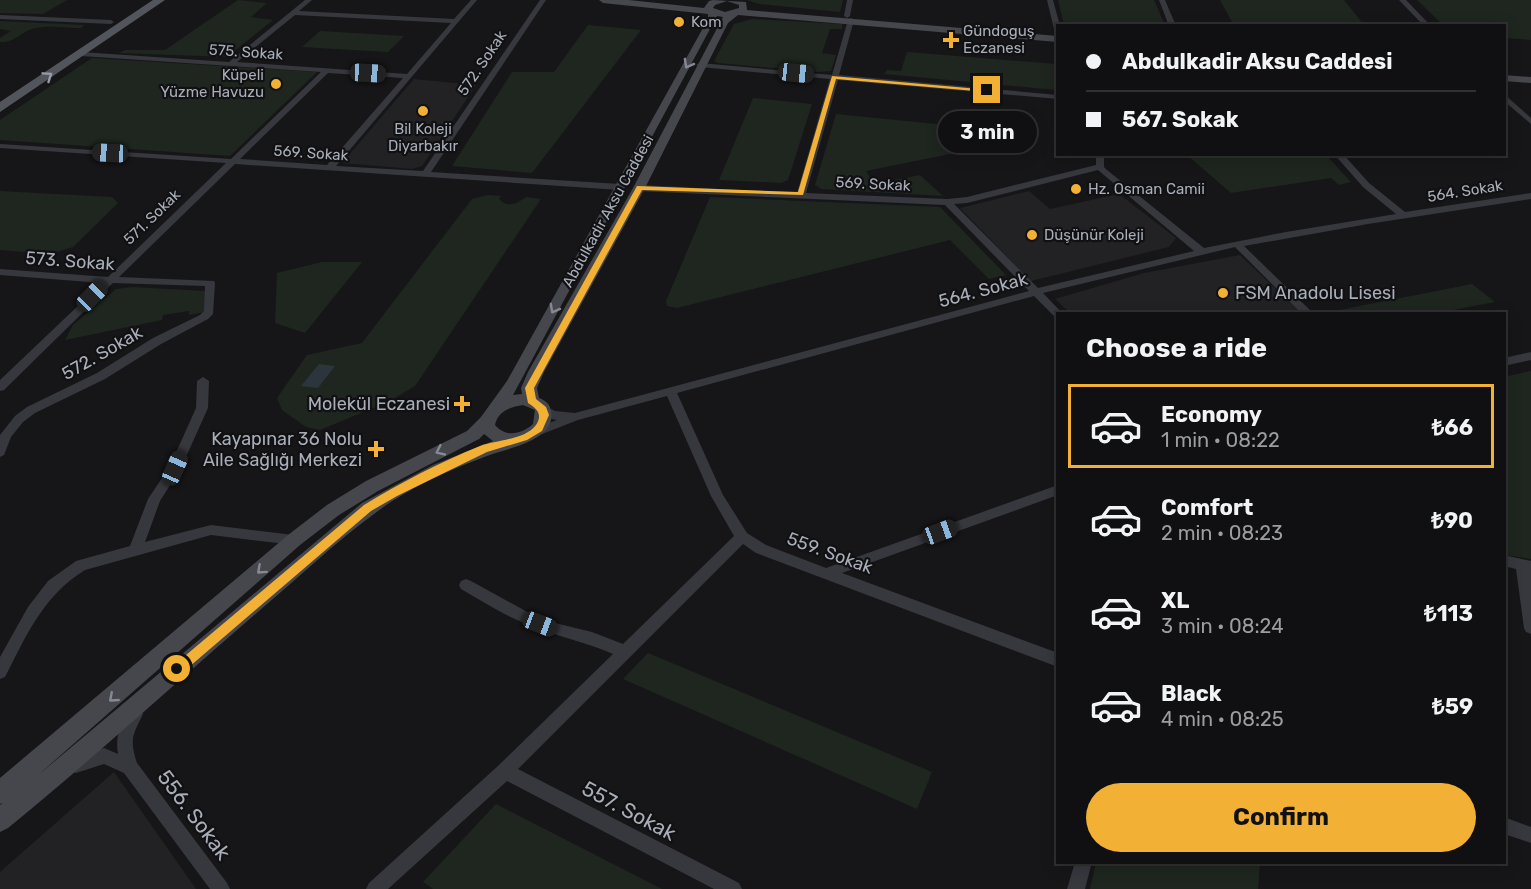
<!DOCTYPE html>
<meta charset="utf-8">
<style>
body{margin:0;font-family:Rubik,sans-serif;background:#19191b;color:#f1f3f6;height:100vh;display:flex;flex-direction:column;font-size:22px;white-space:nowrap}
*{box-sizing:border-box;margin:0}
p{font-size:20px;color:#9c9d9f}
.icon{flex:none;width:33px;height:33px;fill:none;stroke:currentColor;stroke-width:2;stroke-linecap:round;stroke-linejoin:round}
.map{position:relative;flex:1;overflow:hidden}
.side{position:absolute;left:1056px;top:312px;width:450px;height:552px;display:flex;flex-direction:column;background:#101012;border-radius:0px;box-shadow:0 3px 15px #0003,0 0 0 2px #303032}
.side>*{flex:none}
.top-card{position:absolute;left:1056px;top:24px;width:450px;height:132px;border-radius:0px;box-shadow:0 3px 15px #0003,0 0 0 2px #303032;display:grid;align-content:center;height:132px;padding:0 30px;background:#101012}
.end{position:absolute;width:27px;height:27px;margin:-14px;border:8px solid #f2b134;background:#111;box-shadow:0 0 0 3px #111}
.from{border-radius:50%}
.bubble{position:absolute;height:42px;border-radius:21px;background:#101012;box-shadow:0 3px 15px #0003,0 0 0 2px #303032;font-size:20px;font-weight:700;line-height:42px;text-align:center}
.car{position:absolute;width:18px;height:36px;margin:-18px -9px;border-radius:8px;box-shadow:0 0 4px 2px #0007;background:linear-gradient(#222 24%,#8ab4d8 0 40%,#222 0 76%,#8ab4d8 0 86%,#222 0)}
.top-card b{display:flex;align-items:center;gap:21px;height:57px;font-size:22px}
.top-card b+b{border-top:2px solid #303032}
.top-card i{width:15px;height:15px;background:#f1f3f6}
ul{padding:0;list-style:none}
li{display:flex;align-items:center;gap:18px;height:84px;margin:0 12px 9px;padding:0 18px;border:3px solid transparent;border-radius:0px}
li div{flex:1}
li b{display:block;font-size:22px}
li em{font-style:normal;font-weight:700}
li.active{border-color:#f2b134}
li>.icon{width:54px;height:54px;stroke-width:1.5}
h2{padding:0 30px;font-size:27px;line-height:72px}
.primary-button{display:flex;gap:12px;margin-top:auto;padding:12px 30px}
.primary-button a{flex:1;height:69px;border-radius:36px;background:#f2b134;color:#111;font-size:24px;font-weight:700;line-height:69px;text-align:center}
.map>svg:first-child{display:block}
</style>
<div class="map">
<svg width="1531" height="889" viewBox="0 0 1531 889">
<rect width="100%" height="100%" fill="#161618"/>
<!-- built -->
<g fill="#222225">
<polygon points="414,79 476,85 422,166 412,169 342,163"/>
<polygon points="1029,191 1050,209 1119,194 1176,238 1169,247 1031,281 960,208"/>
<polygon points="1240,255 1301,313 1070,313 1055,299 1144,273"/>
<polygon points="114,772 196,889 0,889 0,872"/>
</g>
<!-- green -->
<g fill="#1e261f">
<polygon points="0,0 67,0 43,14 0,13"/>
<polygon points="238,0 267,3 251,17 273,20 227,57 119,53 125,50 165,50"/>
<polygon points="747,0 843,0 840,12 759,4"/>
<polygon points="1058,0 1154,0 1165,25 1064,25"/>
<polygon points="1220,0 1344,0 1364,25 1276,26 1232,22"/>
<polygon points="1417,0 1531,0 1531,40 1505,38 1504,26 1443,25"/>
<polygon points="752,19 842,24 842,29 830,29 822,53 836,55 831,71 817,72 718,63 714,61 734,24"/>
<path d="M0,21l84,4 -3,3c-14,0 -32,-3 -45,0 -14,2 -20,15 -36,14v-4l11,-7 -11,-2z"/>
<polygon points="588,25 641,30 532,173 452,166 512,72 554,72"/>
<polygon points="320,31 404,36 388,52 302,47"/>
<polygon points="907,52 1057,64 1057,90 884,74 887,70 901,71"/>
<polygon points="92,58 317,72 230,156 0,140 0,120"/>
<polygon points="753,98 812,104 788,180 781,183 719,180"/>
<polygon points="836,114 1017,132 1017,129 1028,129 1036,132 1035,136 1029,138 866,171 874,184 920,175 943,196 821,189 815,185"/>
<polygon points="1187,155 1326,155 1351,182 1339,185 1331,178 1231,193"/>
<polygon points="0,191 112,197 118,203 73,247 50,254 0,250"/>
<path d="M488,195l13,1 -2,3c8,9 18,5 27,-2l15,2 -126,187 -25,15 -70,29 -14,-3 -24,-17 -5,-12 30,-43 55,-12 110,-144z"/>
<polygon points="710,197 940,207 1006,275 989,279 950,240 677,308 667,306 666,301"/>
<polygon points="322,262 362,262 305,333 275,323 277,273"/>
<polygon points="1472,284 1495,302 1438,313 1329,312"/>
<polygon points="132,287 205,291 205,312 189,315 189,311 163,315 162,320 65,340 73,325 116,289"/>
<polygon points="1531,371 1531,559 1505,555 1504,377"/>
<polygon points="648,653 932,772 917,809 623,679"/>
<polygon points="496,804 662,889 433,889 423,882"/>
<polygon points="1096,863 1260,863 1258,889 1090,889"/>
</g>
<!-- water -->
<polygon fill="#2c353c" points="319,364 335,366 318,388 301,386"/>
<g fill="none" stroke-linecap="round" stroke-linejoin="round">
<!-- minor -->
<g fill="#37383d" fill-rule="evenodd">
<path d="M305,0h7l-13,11 155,8 17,-19h6l-141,166 87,5 117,-171h6l-115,172 189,12 4,3 -4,3 -385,-26 -116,113 95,4 1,2 -2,31 -5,5 -47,25 -56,35 -70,34 -12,9 -12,15 -7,18 -4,2v-22l15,-19 12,-9 70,-34 56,-35 47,-23 4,-4 1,-25 -92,-3 -109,107 -4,1v-11l102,-97 -102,-8v-6l108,8 118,-114 -226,-15v-4l231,15 90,-87 -240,-16 -4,-2 4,-2 148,10zM295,15l156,8 -44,51 -170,-12zM328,73l75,5 -76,87 -87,-6z"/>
<polygon points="847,0 853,0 850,16 847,18 844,16"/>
<polygon points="1047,0 1053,0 1060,26 1058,26 1058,35 1055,33"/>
<polygon points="1159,0 1165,0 1176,26 1169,26"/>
<polygon points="1399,0 1406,0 1431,26 1424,26"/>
<polygon points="0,15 111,20 114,22 111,24 0,19"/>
<path d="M851,18l3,2 -15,55 219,20v4l-220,-19 -32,113 141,6 20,-2 129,-32v-11h8v13l3,3 97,78 82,-16 110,-18 -33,-27 -29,-33h9l26,29 36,29 126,-19v6l-163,25 -124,22 70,68h-12l-67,-67 -192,46 20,21h-5v3l-4,-1 -20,-20 -357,97 46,102 24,38 19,12 60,23 232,-83v10l-216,78 216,80v14l-302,-114 -13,-9 -225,225 221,114 3,6h-28l-207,-108 -119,108h-22l3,-6 130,-118 114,-111c-29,-13 -60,-18 -89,-31 -22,-9 -42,-22 -63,-34l-2,-4 2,-4 5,-2 5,2 60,33 24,9 37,9 31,12 111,-108 -23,-40 -44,-100 -89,24 -46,18 -6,-4 2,-3 29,-11c-7,-1 -16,-5 -20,-11l2,-3 4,-1 12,6 20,2 454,-122 -84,-86 -306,-14 -4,-3 4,-3 158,8 33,-114 -130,-12 -4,-2 4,-2 132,12 16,-55zM1098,170l96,81 -156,37 -84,-84 13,-1z"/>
<polygon points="1504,94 1531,118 1531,124 1504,101"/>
<polygon points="1531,352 1531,360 1504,366 1504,358"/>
<path d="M203,377l6,4 -1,27 -27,60 -21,33 -15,41 66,-17 83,10 5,1 2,4 -2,4 -5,1 -83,-10 -126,35c-42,26 -58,64 -80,107l-5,2v-22l28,-50 20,-26 28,-20 54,-15 18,-47 22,-33 26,-58 1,-27z"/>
<polygon points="1504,555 1531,561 1531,634 1526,632 1524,628 1516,569 1504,566"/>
<path d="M135,707l5,2 3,5c-10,21 -14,24 -6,49l90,120 3,6h-20l-86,-116 -20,-9 -28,9 -6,-2 -2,-6 2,-6 34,-11 14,6c-3,-17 2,-31 12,-45z"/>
<polygon points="1504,817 1531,827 1531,843 1504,834"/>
<polygon points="1075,862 1092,862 1085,889 1067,889"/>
</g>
<!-- secondary -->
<g fill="#45474d" fill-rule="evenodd">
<path d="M599,0h30l75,8 5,-7 4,-1 33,2 1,8 311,26v6l-320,-27 -10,8 -83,165 -101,184 -7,16 2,10c6,2 11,6 12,13 6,30 -44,37 -64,45 -38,14 -81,33 -113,58 -40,29 -77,65 -115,97 -84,72 -165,147 -251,217l-8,4v-27l3,-2 -3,1v-26l288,-243 39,-30 39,-24 101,-50 14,-14 26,-36 201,-362v-5l-105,-11zM727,1l12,4v3l-14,4 -12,-4 2,-3zM717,16l6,1 -90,171 -105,184 -7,16 1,6 -9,1zM523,405l12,5 -2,14c-11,10 -27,14 -38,1 3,-14 15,-18 28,-20zM484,434l9,7 -60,24 -71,38 -325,273 263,-231 39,-30 39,-24 101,-52z"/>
<polygon points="1504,75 1531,77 1531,83 1504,81"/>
</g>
<!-- primary -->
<polygon fill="#53555c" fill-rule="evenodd" points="153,0 165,0 0,112 0,102"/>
</g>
<!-- one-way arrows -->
<defs><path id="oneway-chevron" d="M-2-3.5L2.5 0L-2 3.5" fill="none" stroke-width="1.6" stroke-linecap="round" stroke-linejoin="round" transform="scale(1.5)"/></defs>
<g stroke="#858993">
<use href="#oneway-chevron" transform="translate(688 64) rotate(119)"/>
<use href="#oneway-chevron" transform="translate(554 309) rotate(119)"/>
<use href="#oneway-chevron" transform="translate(440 451) rotate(155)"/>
<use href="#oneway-chevron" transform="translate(261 570) rotate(138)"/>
<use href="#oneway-chevron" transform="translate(113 698) rotate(139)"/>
</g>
<use stroke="#979ba6" href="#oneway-chevron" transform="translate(48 76) rotate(-34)"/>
<!-- route -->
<path fill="#f2b134" d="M832,76l158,14 -3,2 -151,-13 -33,116 -161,-5 -108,198 2,11 10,8 3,8 -7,16 -15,9 -40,12 -90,44 -26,15 -189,162h-9v-7l191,-161c36,-22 76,-43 116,-59 16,-6 45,-6 56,-21 7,-11 1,-16 -8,-22l-3,-15 112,-202 161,6z"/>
<!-- markers -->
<g fill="#f2b134" stroke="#111113" stroke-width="2">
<circle cx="679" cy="22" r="6"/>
<path d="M948 31h6v6h6v6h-6v6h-6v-6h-6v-6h6z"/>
<circle cx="276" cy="84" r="6"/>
<circle cx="423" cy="111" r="6"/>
<circle cx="1076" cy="189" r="6"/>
<circle cx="1032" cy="235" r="6"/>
<circle cx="1223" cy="293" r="6"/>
<path d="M459 395h6v6h6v6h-6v6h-6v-6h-6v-6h6z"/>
<path d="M373 440h6v6h6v6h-6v6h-6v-6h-6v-6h6z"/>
</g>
<g text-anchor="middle" stroke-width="4.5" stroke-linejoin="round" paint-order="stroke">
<!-- far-poi labels -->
<g font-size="15" fill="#a8adb8" stroke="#111113" text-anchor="start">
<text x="691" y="27">Kom</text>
<text x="963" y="36">Gündoguş<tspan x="963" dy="17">Eczanesi</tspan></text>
<text x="264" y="80" text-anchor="end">Küpeli<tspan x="264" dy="17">Yüzme Havuzu</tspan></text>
<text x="423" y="134" text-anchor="middle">Bil Koleji<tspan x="423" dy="17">Diyarbakır</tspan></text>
<text x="1088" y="194">Hz. Osman Camii</text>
<text x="1044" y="240">Düşünür Koleji</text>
</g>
<!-- far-street labels -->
<g font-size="15" fill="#a8adb8" stroke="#111113">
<text transform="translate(246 52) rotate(4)" y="5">575. Sokak</text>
<text transform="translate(482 63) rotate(-56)" y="5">572. Sokak</text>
<text transform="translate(311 153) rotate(4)" y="5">569. Sokak</text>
<text transform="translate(873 184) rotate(3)" y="5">569. Sokak</text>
<text transform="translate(1465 191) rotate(-9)" y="5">564. Sokak</text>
<text transform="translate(608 211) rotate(-61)" y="5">Abdulkadir Aksu Caddesi</text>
<text transform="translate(152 217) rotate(-44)" y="5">571. Sokak</text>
</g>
<!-- street labels -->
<g font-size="18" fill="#a8adb8" stroke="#111113">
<text transform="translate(70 261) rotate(4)" y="6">573. Sokak</text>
<text transform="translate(983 290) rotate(-15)" y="6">564. Sokak</text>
<text transform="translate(102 353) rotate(-30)" y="6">572. Sokak</text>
<text transform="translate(830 553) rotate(20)" y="6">559. Sokak</text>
</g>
<!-- poi labels -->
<g font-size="18" fill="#a8adb8" stroke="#111113" text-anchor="end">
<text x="1235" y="299" text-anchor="start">FSM Anadolu Lisesi</text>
<text x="450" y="410">Molekül Eczanesi</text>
<text x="362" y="445">Kayapınar 36 Nolu<tspan x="362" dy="21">Aile Sağlığı Merkezi</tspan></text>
</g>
<!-- near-street labels -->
<g font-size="21" fill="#a8adb8" stroke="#111113">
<text transform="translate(629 811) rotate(28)" y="7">557. Sokak</text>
<text transform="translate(194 815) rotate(53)" y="7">556. Sokak</text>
</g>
</g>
</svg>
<i class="end from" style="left:177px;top:669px"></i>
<i class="end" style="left:987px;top:90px"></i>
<div class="bubble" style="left:938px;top:111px;width:99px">3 min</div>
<i class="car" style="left:368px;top:73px;rotate:93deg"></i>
<i class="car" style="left:796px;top:73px;rotate:96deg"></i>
<i class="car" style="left:110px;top:153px;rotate:273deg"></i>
<i class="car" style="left:92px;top:296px;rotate:45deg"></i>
<i class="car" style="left:175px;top:468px;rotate:24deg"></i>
<i class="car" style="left:940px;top:532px;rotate:70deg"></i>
<i class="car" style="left:540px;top:624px;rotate:111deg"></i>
<div class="top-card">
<b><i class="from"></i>Abdulkadir Aksu Caddesi</b>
<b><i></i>567. Sokak</b>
</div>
<section class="side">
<h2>Choose a ride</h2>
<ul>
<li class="active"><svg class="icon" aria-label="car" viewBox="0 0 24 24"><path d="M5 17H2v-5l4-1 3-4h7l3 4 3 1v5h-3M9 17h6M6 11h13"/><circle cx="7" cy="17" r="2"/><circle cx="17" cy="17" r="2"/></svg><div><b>Economy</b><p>1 min · 08:22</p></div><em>₺66</em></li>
<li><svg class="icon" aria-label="car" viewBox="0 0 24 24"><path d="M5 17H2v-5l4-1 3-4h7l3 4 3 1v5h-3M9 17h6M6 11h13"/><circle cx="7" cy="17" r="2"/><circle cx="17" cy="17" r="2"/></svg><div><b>Comfort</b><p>2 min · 08:23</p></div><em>₺90</em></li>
<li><svg class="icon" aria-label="car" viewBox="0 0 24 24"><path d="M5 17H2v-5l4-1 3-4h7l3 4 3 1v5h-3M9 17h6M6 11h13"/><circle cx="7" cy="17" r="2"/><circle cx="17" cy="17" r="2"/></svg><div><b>XL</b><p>3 min · 08:24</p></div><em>₺113</em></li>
<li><svg class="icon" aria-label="car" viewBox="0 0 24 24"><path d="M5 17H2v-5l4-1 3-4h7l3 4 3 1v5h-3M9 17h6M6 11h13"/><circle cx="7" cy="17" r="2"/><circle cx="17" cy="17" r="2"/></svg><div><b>Black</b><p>4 min · 08:25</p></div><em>₺59</em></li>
</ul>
<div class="primary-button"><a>Confirm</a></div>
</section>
</div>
